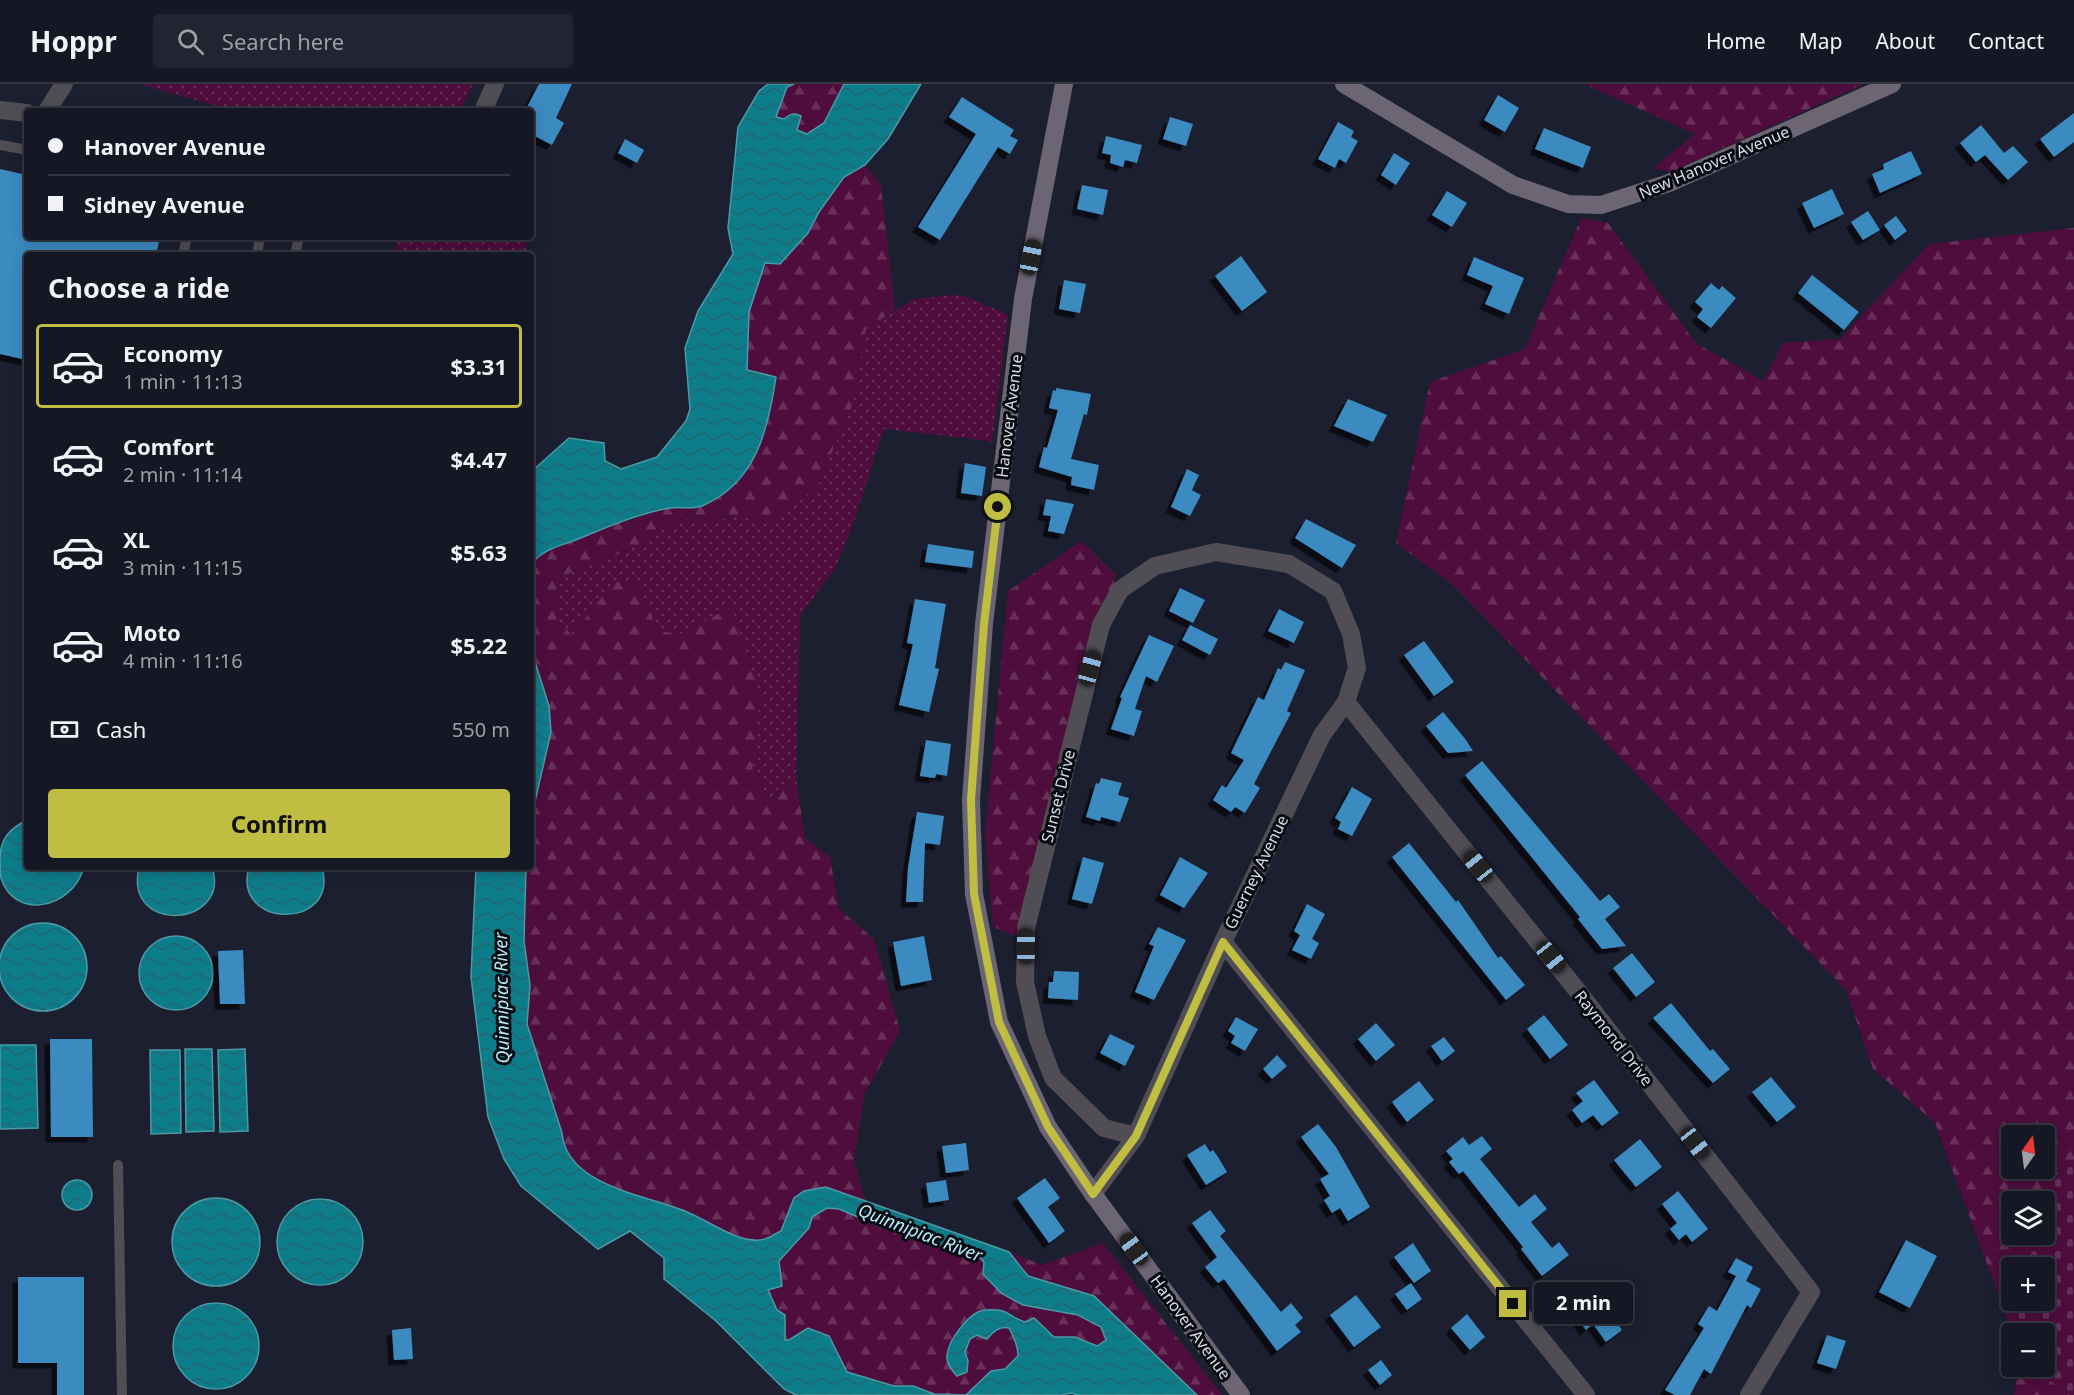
<!DOCTYPE html>
<meta charset="utf-8">
<style>
body{margin:0;font-family:"Noto Sans",sans-serif;background:#222431;color:#f1f3f6;height:100vh;display:flex;flex-direction:column;font-size:22px;white-space:nowrap}
*{box-sizing:border-box;margin:0}
p{font-size:20px;color:#9d9fa6}
.icon{flex:none;width:33px;height:33px;fill:none;stroke:currentColor;stroke-width:2;stroke-linecap:round;stroke-linejoin:round}
.map{position:relative;flex:1;overflow:hidden}
.drawer{position:absolute;left:24px;top:168px;width:510px;height:618px;display:flex;flex-direction:column;background:#151724;border-radius:6px;box-shadow:0 3px 15px #0003,0 0 0 2px #343641}
.drawer>*{flex:none}
.hud{position:absolute;left:24px;top:24px;width:510px;height:132px;border-radius:6px;box-shadow:0 3px 15px #0003,0 0 0 2px #343641;display:grid;align-content:center;height:132px;padding:0 24px;background:#151724}
.needle{width:39px;rotate:14deg}
.buttons{position:absolute;left:2001px;top:1041px;display:grid;gap:12px}
.buttons a{display:grid;place-items:center;width:54px;height:54px;border-radius:6px;background:#151724;box-shadow:0 3px 15px #0003,0 0 0 2px #343641;font-size:30px}
.end{position:absolute;width:27px;height:27px;margin:-14px;border:8px solid #bfbe42;background:#111;box-shadow:0 0 0 3px #111}
.from{border-radius:50%}
.bubble{position:absolute;height:42px;border-radius:6px;background:#151724;box-shadow:0 3px 15px #0003,0 0 0 2px #343641;font-size:20px;font-weight:700;line-height:42px;text-align:center}
.car{position:absolute;width:18px;height:36px;margin:-18px -9px;border-radius:8px;box-shadow:0 0 4px 2px #0007;background:linear-gradient(#222 24%,#8ab4d8 0 40%,#222 0 76%,#8ab4d8 0 86%,#222 0)}
.hud b{display:flex;align-items:center;gap:21px;height:57px;font-size:22px}
.hud b+b{border-top:2px solid #343641}
.hud i{width:15px;height:15px;background:#f1f3f6}
ul{padding:0;list-style:none}
li{display:flex;align-items:center;gap:18px;height:84px;margin:0 12px 9px;padding:0 12px;border:3px solid transparent;border-radius:6px}
li div{flex:1}
li b{display:block;font-size:22px}
li em{font-style:normal;font-weight:700}
li.selected{border-color:#bfbe42}
li>.icon{width:54px;height:54px;stroke-width:1.5}
h2{padding:0 24px;font-size:27px;line-height:72px}
.pay{display:flex;align-items:center;gap:15px;height:66px;padding:0 24px;font-size:22px}
.pay p{margin-inline-start:auto}
.button{display:flex;gap:12px;margin-top:auto;padding:12px 24px}
.button a{flex:1;height:69px;border-radius:6px;background:#bfbe42;color:#111;font-size:24px;font-weight:700;line-height:69px;text-align:center}
header{display:flex;align-items:center;gap:36px;box-sizing:border-box;height:84px;padding:0 30px;background:#151724;border-bottom:2px solid #343641}
header strong{font-size:28px}
nav{display:flex;gap:33px;margin-inline-start:auto;font-size:21px}
.search{width:420px;height:54px;background:#222431;display:flex;align-items:center;gap:15px;box-sizing:border-box;padding:0 21px;border-radius:6px;color:#9d9fa6;font-size:22px}
.map>svg:first-child{display:block}
</style>
<header>
<strong>Hoppr</strong>
<div class="search"><svg class="icon" aria-label="search" viewBox="0 0 24 24"><circle cx="10" cy="10" r="6"/><path d="M15 15l6 6"/></svg>Search here</div>
<nav><a>Home</a><a>Map</a><a>About</a><a>Contact</a></nav>
</header>
<div class="map">
<svg width="2074" height="1311" viewBox="0 0 2074 1311">
<defs>
<pattern id="grass-dots" width="8" height="8" patternUnits="userSpaceOnUse" patternTransform="scale(1.5)"><rect width="8" height="8" fill="#4f0d3d"/><path d="M2 2h.1M6 6h.1" fill="none" stroke="#683059" stroke-width="1.8" stroke-linecap="round"/></pattern>
<pattern id="forest-firs" width="22" height="20" patternUnits="userSpaceOnUse" patternTransform="scale(1.5)"><rect width="22" height="20" fill="#4f0d3d"/><path d="M5 1l3.5 6h-7zM16 11l3.5 6h-7z" fill="#683059"/></pattern>
<pattern id="cemetery-stones" width="16" height="16" patternUnits="userSpaceOnUse" patternTransform="scale(1.5)"><rect width="16" height="16" fill="#4f0d3d"/><path d="M2 7V4a2 2 0 0 1 4 0v3zM10 15v-3a2 2 0 0 1 4 0v3z" fill="#683059"/></pattern>
<pattern id="water-waves" width="16" height="10" patternUnits="userSpaceOnUse" patternTransform="scale(1.5)"><rect width="16" height="10" fill="#0e7d8a"/><path d="M0 5q4-4 8 0t8 0" fill="none" stroke="#22656f"/></pattern>
<filter id="shadow"><feDropShadow dx="-5.5" dy="5.5" stdDeviation="0" flood-color="#0009"/></filter>
</defs>
<rect width="100%" height="100%" fill="#1c1f30"/>
<!-- grass -->
<g fill="url(#grass-dots)">
<polygon points="139,0 473,0 460,27 235,27"/>
<polygon points="396,153 527,153 525,171 398,171"/>
<polygon points="954,211 965,212 1008,231 992,359 984,356 884,345 853,441 836,483 800,532 796,695 769,715 751,684 760,612 678,551 658,546 644,514 573,551 557,536 559,500 565,491 631,465 680,435 714,436 741,432 769,441 817,403 853,319 866,245 914,215"/>
</g>
<!-- forest -->
<g fill="url(#forest-firs)" fill-rule="evenodd">
<path d="M794,0h50l-20,39 -17,11 -10,-4 4,-14c-7,-5 -11,-2 -17,3l-8,-2 11,-30z"/>
<polygon points="1584,0 1863,0 1671,88 1653,84 1695,50"/>
<path d="M865,81l16,20 14,125 -29,19 -13,74 -36,84 -48,38 -28,-9 -27,4 -34,-1 -49,30 -66,26 -6,9 -2,35 15,16 42,-53 23,1 21,47 20,5 54,-28 28,89 -8,72 17,31 27,-20 9,59 25,19 9,52 35,30 26,92 -36,64 -10,65 11,41 -39,-14 -38,23 -7,20c-7,4 -14,10 -21,10 -23,2 -51,-19 -73,-28 -39,-17 -120,-25 -125,-79l-35,-109 3,-39 -6,-44 2,-74h5v-48l20,-87 -2,-26 -18,-59v-83l11,-13 72,-27 57,-17 104,-130 -28,-6 2,-59 16,-50 43,-29 11,-21 25,-35z"/>
<path d="M1581,134l27,5 88,120 67,38 20,-38 57,-4 89,-95 145,-16v934l-27,22 -6,17 -29,1v32l17,1 -12,32 -5,1 -1,15 -8,24 -68,-184 -62,-54 -27,-79 -393,-405 -57,-42 34,-161 95,-33zM2012,1052h32v32h-32z"/>
<polygon points="1081,457 1116,491 1016,852 993,843 985,751 1008,507"/>
<polygon points="827,1124 839,1125 881,1143 979,1172 1043,1225 1078,1231 1101,1243 1106,1256 1097,1263 1075,1253 1054,1253 1034,1234 1025,1238 1011,1228 957,1251 968,1277 965,1269 970,1255 977,1251 987,1255 1003,1243 1009,1244 1018,1262 1018,1272 1005,1285 991,1287 966,1311 934,1310 913,1302 894,1302 847,1288 829,1252 818,1248 785,1256 785,1231 777,1226 767,1205 782,1201 779,1177 809,1144 812,1133"/>
<polygon points="1103,1159 1222,1311 1197,1311 1094,1212 1028,1192 1009,1168 1042,1181"/>
<polygon points="2019,1282 2031,1283 2070,1311 2014,1311"/>
</g>
<!-- cemetery -->
<polygon fill="url(#cemetery-stones)" points="2074,1078 2074,1311 2070,1311 2031,1283 2044,1282 2044,1250 2012,1249 2003,1223 2011,1199 2012,1216 2044,1216 2044,1184 2017,1183 2029,1151 2044,1150 2044,1118 2041,1117 2047,1100"/>
<!-- water -->
<g fill="url(#water-waves)" stroke="#4b9aa6" stroke-width="1.5" fill-rule="evenodd">
<path d="M768,0h26l-7,3 -11,30 8,2c6,-5 10,-7 17,-3l-4,14 10,4 17,-11 20,-39h77l-33,55 -23,26 -21,12 -25,35 -11,21 -28,31 -15,-1 -16,49 -2,58 29,7c-8,53 -20,106 -74,129 -10,4 -22,0 -32,2 -30,5 -60,18 -87,29 -21,9 -37,10 -52,27l1,-93 37,-33 35,5 1,18 16,8 36,-12 29,-36 4,-12 -5,-61 13,-37 35,-57 -5,-26 10,-101 21,-36z"/>
<polygon points="531,565 549,622 551,648 531,735"/>
<path d="M27,736v47h57c-12,43 -70,53 -83,11 -1,-5 -1,-13 -1,-19 0,-20 9,-30 27,-39z"/>
<path d="M139,783h73c20,60 -89,69 -73,0z"/>
<path d="M249,783h73c18,64 -91,62 -73,0z"/>
<path d="M476,783h50l-2,74 6,44 -3,39 35,109c5,54 86,62 125,79 22,9 49,30 73,28 7,0 14,-6 21,-9l13,-33 10,-7 22,-4 183,65 19,24 66,20 103,99h-120l-5,-2 -11,2h-265l-12,-6 -68,-68 -52,-42v-21l-34,-27 -32,18 -77,-63 -17,-27 -16,-42 -17,-140zM827,1124l12,1 42,18 97,29 6,6 -1,12 18,19 22,12 55,10 23,12 5,13 -9,6 -22,-9h-21l-20,-19 -9,4c-19,-6 -14,-14 -40,-12 -15,1 -37,30 -38,46 -1,8 6,15 10,20l10,-4 1,-11 -3,-9 5,-13 7,-4 10,4c6,-7 12,-13 22,-11 5,9 9,18 9,28l-13,13 -14,2 -25,24 -32,-1 -21,-8h-19l-47,-14 -18,-36 -21,-8 -19,12h-4v-25l-8,-5 -9,-20 14,-4 -3,-25 30,-33 3,-11z"/>
<circle cx="43" cy="883" r="44"/>
<circle cx="176" cy="889" r="37"/>
<polygon points="0,961 36,961 38,1044 0,1045"/>
<polygon points="185,965 212,965 214,1047 186,1048"/>
<polygon points="245,965 248,1047 220,1048 218,966"/>
<polygon points="150,966 180,966 181,1049 151,1050"/>
<circle cx="77" cy="1111" r="15"/>
<circle cx="216" cy="1158" r="44"/>
<circle cx="320" cy="1158" r="43"/>
<circle cx="216" cy="1262" r="43"/>
</g>
<!-- building -->
<g fill="#3b8ac0" filter="url(#shadow)">
<polygon points="539,0 572,0 556,34 564,39 552,61 531,50 531,27 525,27"/>
<polygon points="1498,11 1519,24 1505,48 1484,36"/>
<polygon points="962,13 1014,46 1010,52 1018,56 1010,70 998,63 940,156 918,143 976,50 949,33"/>
<polygon points="2074,29 2074,58 2054,73 2040,55"/>
<polygon points="1170,33 1193,40 1186,62 1163,55"/>
<polygon points="1338,38 1354,47 1351,53 1358,57 1346,79 1339,75 1335,84 1318,75"/>
<polygon points="1981,41 2004,69 2013,62 2028,78 2008,96 1985,71 1976,78 1960,59"/>
<polygon points="1544,44 1591,63 1583,84 1535,65"/>
<polygon points="1106,52 1142,61 1137,79 1125,76 1123,83 1110,79 1111,71 1102,69"/>
<polygon points="625,55 644,66 637,79 618,69"/>
<polygon points="1911,67 1922,90 1880,109 1872,90 1884,85 1883,80"/>
<polygon points="1394,69 1410,79 1396,101 1381,91"/>
<polygon points="0,85 27,91 27,153 160,153 156,171 27,171 27,276 0,270"/>
<polygon points="1082,101 1108,106 1103,131 1077,125"/>
<polygon points="1832,105 1844,130 1814,144 1802,119"/>
<polygon points="1447,107 1467,119 1452,143 1432,131"/>
<polygon points="1868,127 1880,146 1863,156 1851,138"/>
<polygon points="1896,132 1907,147 1895,156 1884,141"/>
<polygon points="1241,172 1267,208 1242,227 1215,192"/>
<polygon points="1474,173 1524,194 1509,230 1485,220 1493,202 1467,191"/>
<polygon points="1812,191 1859,228 1844,246 1798,209"/>
<polygon points="1064,196 1086,200 1080,229 1059,225"/>
<polygon points="1711,199 1719,206 1722,202 1736,214 1711,244 1697,233 1703,225 1695,218"/>
<polygon points="1056,304 1091,310 1087,331 1084,330 1071,375 1099,381 1094,406 1071,401 1072,393 1039,383 1044,363 1047,364 1058,326 1049,324 1053,306 1056,307"/>
<polygon points="1348,315 1387,331 1373,358 1334,342"/>
<polygon points="965,379 986,383 982,412 961,409"/>
<polygon points="1187,385 1199,391 1192,406 1186,403 1201,411 1190,432 1171,423"/>
<polygon points="1046,415 1074,420 1064,450 1048,447 1051,432 1043,431"/>
<polygon points="1306,435 1356,461 1342,484 1295,454"/>
<polygon points="928,460 974,467 972,484 925,478"/>
<polygon points="1180,504 1205,516 1193,539 1169,527"/>
<polygon points="915,515 946,520 935,584 939,585 929,628 899,621 913,560 907,559"/>
<polygon points="1279,525 1304,538 1294,559 1268,547"/>
<polygon points="1190,541 1218,555 1210,571 1182,556"/>
<polygon points="1149,551 1174,562 1157,598 1146,592 1135,625 1142,627 1134,652 1111,645 1122,614 1120,613"/>
<polygon points="1424,557 1454,598 1434,612 1404,571"/>
<polygon points="1285,578 1305,586 1287,627 1291,629 1254,700 1260,704 1245,729 1235,723 1231,728 1213,716 1222,701 1226,704 1244,676 1231,669 1258,613 1264,616 1278,584 1281,586"/>
<polygon points="1443,628 1466,656 1473,667 1448,669 1426,642"/>
<polygon points="926,656 951,660 947,692 936,690 935,694 920,692"/>
<polygon points="1482,677 1600,817 1609,810 1620,823 1605,835 1626,862 1602,865 1578,835 1580,833 1465,691"/>
<polygon points="1101,694 1122,699 1118,711 1129,714 1120,738 1101,733 1100,737 1086,733 1096,699 1099,700"/>
<polygon points="1352,703 1372,715 1352,752 1338,745 1341,738 1335,734"/>
<polygon points="917,728 944,732 940,761 925,759 923,818 906,818 908,784"/>
<polygon points="1409,759 1456,818 1458,816 1498,874 1501,872 1525,901 1506,916 1392,773"/>
<polygon points="1083,773 1104,779 1092,820 1072,815"/>
<polygon points="1180,773 1208,789 1184,824 1160,811"/>
<polygon points="1307,820 1325,830 1312,855 1319,859 1311,875 1292,866 1300,851 1294,847"/>
<polygon points="1158,843 1186,856 1154,916 1135,908 1154,862 1149,860"/>
<polygon points="924,852 932,896 901,902 893,858"/>
<polygon points="243,866 245,920 220,920 218,867"/>
<polygon points="1632,869 1655,898 1636,913 1613,884"/>
<polygon points="1054,887 1079,888 1078,916 1048,914 1049,898 1053,898"/>
<polygon points="1671,919 1710,967 1713,965 1730,985 1713,999 1653,934"/>
<polygon points="1544,931 1568,961 1550,975 1527,945"/>
<polygon points="1236,933 1258,945 1245,967 1231,959 1235,952 1228,947"/>
<polygon points="1376,939 1395,961 1376,977 1358,955"/>
<polygon points="1110,950 1135,962 1125,982 1100,969"/>
<polygon points="1444,953 1455,967 1442,977 1431,962"/>
<polygon points="50,955 92,955 93,1053 51,1053"/>
<polygon points="1277,971 1287,982 1272,995 1263,985"/>
<polygon points="1771,993 1796,1023 1777,1038 1752,1008"/>
<polygon points="1594,996 1619,1029 1602,1042 1593,1031 1582,1039 1572,1026 1583,1017 1576,1009"/>
<polygon points="1419,997 1434,1016 1407,1038 1392,1018"/>
<polygon points="1318,1040 1336,1063 1370,1123 1348,1137 1340,1124 1332,1129 1324,1116 1330,1112 1320,1095 1329,1090 1301,1053"/>
<polygon points="1482,1052 1492,1065 1480,1075 1519,1123 1535,1110 1547,1125 1531,1138 1552,1164 1559,1158 1569,1171 1542,1192 1521,1165 1523,1163 1463,1087 1459,1090 1449,1078 1453,1075 1446,1067 1463,1053 1469,1061"/>
<polygon points="1640,1055 1662,1083 1636,1103 1614,1076"/>
<polygon points="966,1059 969,1086 946,1089 942,1062"/>
<polygon points="1205,1060 1210,1068 1213,1066 1218,1073 1227,1088 1206,1101 1187,1071"/>
<polygon points="1045,1094 1060,1114 1048,1123 1065,1147 1049,1159 1017,1114"/>
<polygon points="946,1096 949,1116 929,1119 926,1099"/>
<polygon points="1678,1107 1708,1145 1692,1158 1686,1150 1679,1156 1670,1145 1677,1139 1662,1120"/>
<polygon points="1210,1126 1226,1147 1220,1152 1281,1228 1291,1219 1303,1234 1295,1241 1301,1248 1277,1267 1224,1195 1218,1199 1205,1183 1217,1173 1192,1139"/>
<polygon points="1906,1156 1937,1172 1910,1224 1879,1208"/>
<polygon points="1413,1159 1431,1187 1414,1199 1394,1173"/>
<polygon points="1736,1174 1753,1183 1746,1197 1761,1205 1751,1224 1747,1221 1711,1290 1704,1285 1690,1311 1675,1311 1665,1306 1704,1244 1698,1240 1709,1222 1717,1227 1736,1192 1728,1188"/>
<polygon points="18,1193 84,1193 84,1311 57,1311 57,1279 18,1279"/>
<polygon points="1411,1199 1422,1215 1407,1226 1395,1210"/>
<polygon points="1586,1208 1603,1230 1617,1220 1626,1232 1617,1239 1622,1246 1606,1258 1593,1240 1586,1246 1567,1222"/>
<polygon points="1356,1211 1381,1243 1354,1263 1330,1231"/>
<polygon points="1467,1230 1485,1253 1470,1266 1451,1244"/>
<polygon points="411,1244 413,1275 394,1276 392,1246"/>
<polygon points="1827,1251 1846,1257 1836,1285 1817,1279"/>
<polygon points="1381,1276 1392,1291 1380,1301 1368,1286"/>
</g>
<g fill="none" stroke-linecap="round" stroke-linejoin="round">
<!-- lane -->
<g stroke="#514d55" stroke-width="10">
<polyline points="0,61 27,66"/>
<polyline points="183,171 187,153"/>
<polyline points="257,171 260,153"/>
<polyline points="295,171 299,153"/>
<polyline points="118,1081 122,1311"/>
</g>
<!-- street -->
<g stroke="#514d55" stroke-width="18">
<polyline points="0,26 27,29"/>
<polyline points="47,27 64,0"/>
<polyline points="483,27 495,0"/>
<polyline points="1346,618 1580,910 1811,1208 1749,1311"/>
<polyline points="1223,858 1586,1311"/>
<polyline points="1093,1110 1136,1052 1223,858 1322,651 1346,618 1357,584 1351,550 1333,507 1289,480 1216,468 1155,482 1120,506 1101,541 1026,844 1025,898 1037,952 1053,994 1104,1044 1136,1052"/>
</g>
<!-- secondary -->
<g stroke="#6c6573" stroke-width="18">
<polyline points="1064,0 1023,215 984,540 971,716 974,810 999,938 1048,1043 1093,1110 1241,1311"/>
<polyline points="1344,0 1513,101 1568,120 1601,121 1669,99 1892,0"/>
</g>
</g>
<g fill="none" stroke-linecap="round" stroke-linejoin="round">
<!-- route -->
<polyline stroke="#bfbe42" stroke-width="8" points="998,423 984,540 971,716 974,810 999,938 1048,1043 1093,1110 1136,1052 1223,858 1513,1220"/>
</g>
<g text-anchor="middle" stroke-width="6" stroke-linejoin="round" paint-order="stroke">
<!-- street labels -->
<g font-size="16" fill="#d9dce8" stroke="#080a11">
<text transform="translate(1714 78) rotate(-23)" y="6">New Hanover Avenue</text>
<text transform="translate(1009 332) rotate(-83)" y="6">Hanover Avenue</text>
<text transform="translate(1058 712) rotate(-76)" y="6">Sunset Drive</text>
<text transform="translate(1256 788) rotate(-64)" y="6">Guerney Avenue</text>
<text transform="translate(1614 954) rotate(52)" y="6">Raymond Drive</text>
<text transform="translate(1191 1243) rotate(54)" y="6">Hanover Avenue</text>
</g>
<!-- water labels -->
<g font-size="18" font-style="italic" fill="#b5ecf5" stroke="#080a11">
<text transform="translate(502 914) rotate(-91)" y="6">Quinnipiac River</text>
<text transform="translate(920 1149) rotate(21)" y="6">Quinnipiac River</text>
</g>
</g>
</svg>
<div class="buttons">
<a><svg class="needle" viewBox="-14 -14 28 28"><path d="M0-13l5 13h-10z" fill="#e53935"/><path d="M0 13l5-13h-10z" fill="#9d9fa6"/></svg></a>
<a><svg class="icon" aria-label="layers" viewBox="0 0 24 24"><path d="M12 4l9 5-9 5-9-5zM3 14l9 5 9-5"/></svg></a>
<a>+</a>
<a>−</a>
</div>
<i class="end from" style="left:998px;top:423px"></i>
<i class="end" style="left:1513px;top:1220px"></i>
<div class="bubble" style="left:1534px;top:1198px;width:99px">2 min</div>
<i class="car" style="left:1031px;top:173px;rotate:11deg"></i>
<i class="car" style="left:1090px;top:584px;rotate:15deg"></i>
<i class="car" style="left:1478px;top:782px;rotate:321deg"></i>
<i class="car" style="left:1026px;top:862px;rotate:0deg"></i>
<i class="car" style="left:1551px;top:873px;rotate:141deg"></i>
<i class="car" style="left:1695px;top:1059px;rotate:142deg"></i>
<i class="car" style="left:1134px;top:1165px;rotate:324deg"></i>
<div class="hud">
<b><i class="from"></i>Hanover Avenue</b>
<b><i></i>Sidney Avenue</b>
</div>
<section class="drawer">
<h2>Choose a ride</h2>
<ul>
<li class="selected"><svg class="icon" aria-label="car" viewBox="0 0 24 24"><path d="M5 17H2v-5l4-1 3-4h7l3 4 3 1v5h-3M9 17h6M6 11h13"/><circle cx="7" cy="17" r="2"/><circle cx="17" cy="17" r="2"/></svg><div><b>Economy</b><p>1 min · 11:13</p></div><em>$3.31</em></li>
<li><svg class="icon" aria-label="car" viewBox="0 0 24 24"><path d="M5 17H2v-5l4-1 3-4h7l3 4 3 1v5h-3M9 17h6M6 11h13"/><circle cx="7" cy="17" r="2"/><circle cx="17" cy="17" r="2"/></svg><div><b>Comfort</b><p>2 min · 11:14</p></div><em>$4.47</em></li>
<li><svg class="icon" aria-label="car" viewBox="0 0 24 24"><path d="M5 17H2v-5l4-1 3-4h7l3 4 3 1v5h-3M9 17h6M6 11h13"/><circle cx="7" cy="17" r="2"/><circle cx="17" cy="17" r="2"/></svg><div><b>XL</b><p>3 min · 11:15</p></div><em>$5.63</em></li>
<li><svg class="icon" aria-label="car" viewBox="0 0 24 24"><path d="M5 17H2v-5l4-1 3-4h7l3 4 3 1v5h-3M9 17h6M6 11h13"/><circle cx="7" cy="17" r="2"/><circle cx="17" cy="17" r="2"/></svg><div><b>Moto</b><p>4 min · 11:16</p></div><em>$5.22</em></li>
</ul>
<div class="pay"><svg class="icon" aria-label="cash" viewBox="0 0 24 24"><path d="M3 7h18v10H3z"/><circle cx="12" cy="12" r="2"/></svg>Cash<p>550 m</p></div>
<div class="button"><a>Confirm</a></div>
</section>
</div>
